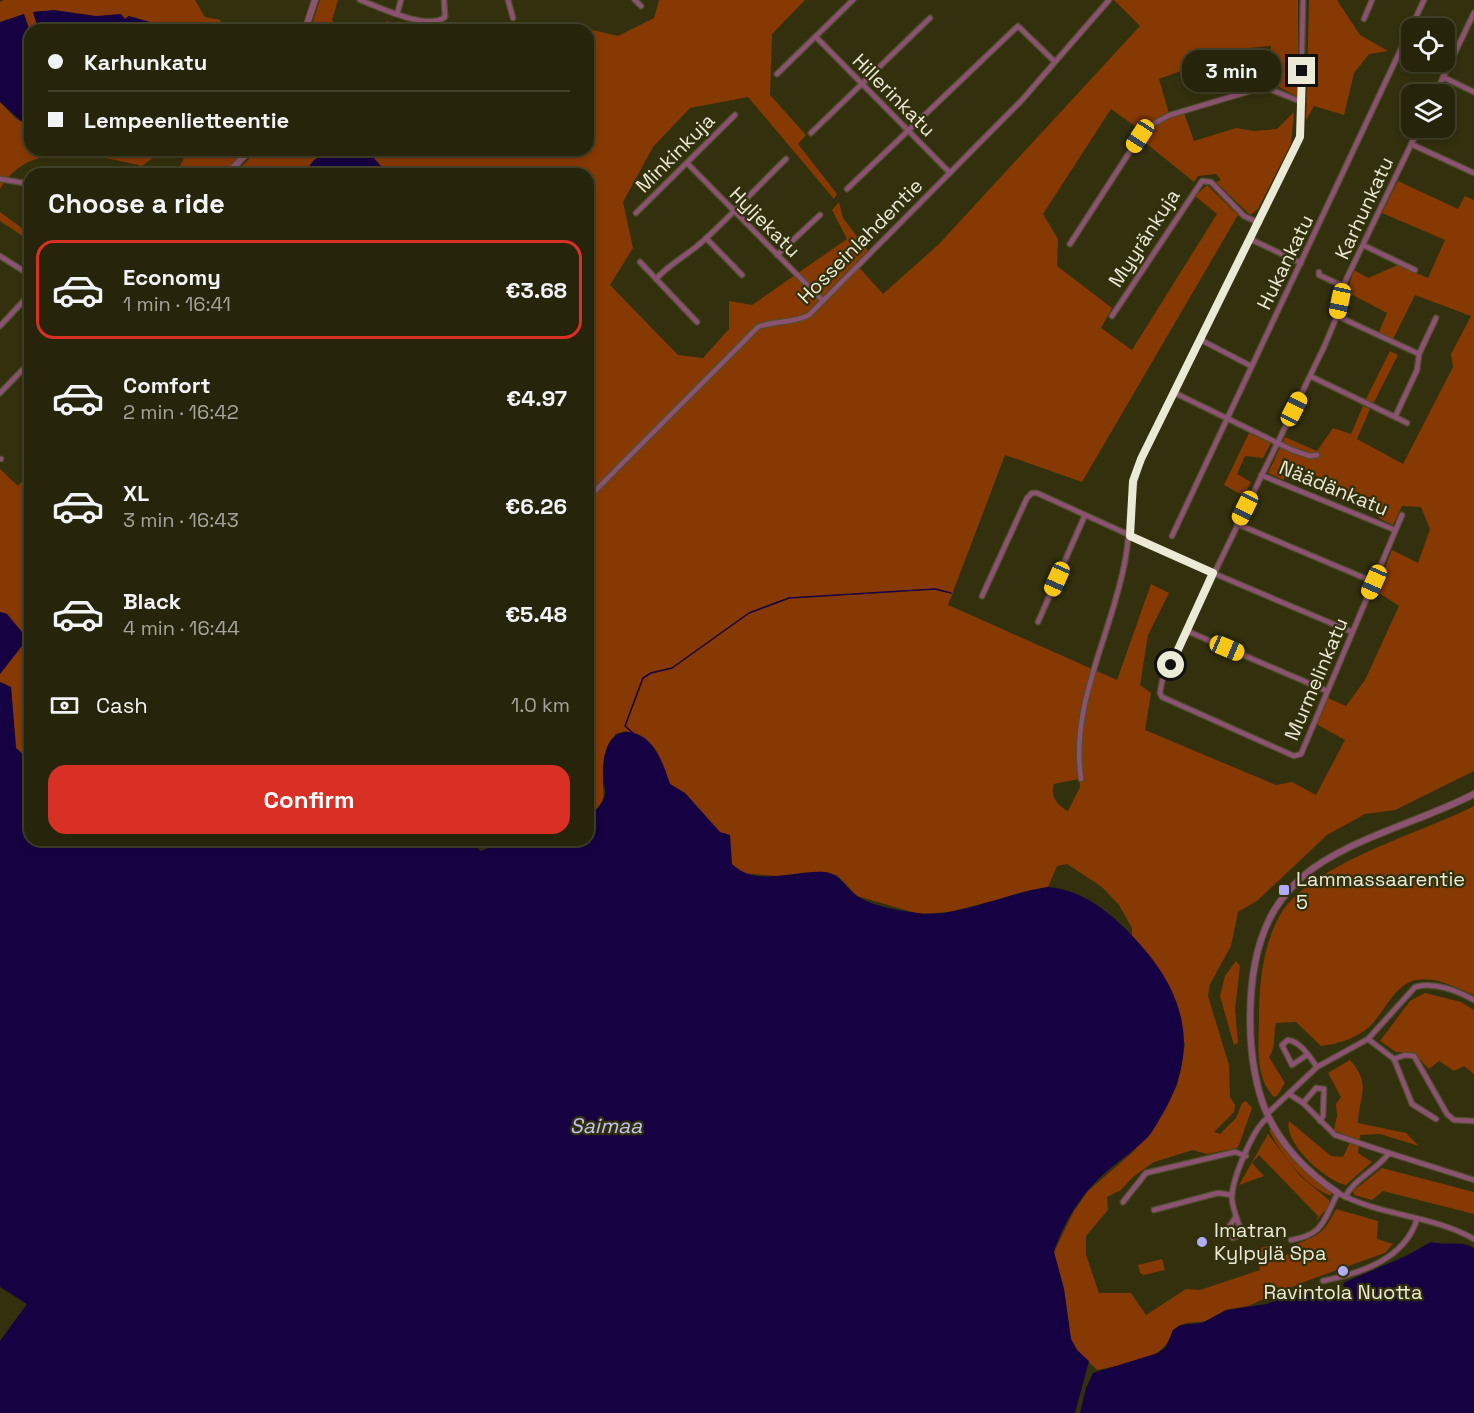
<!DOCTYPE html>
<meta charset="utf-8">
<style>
body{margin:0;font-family:"Space Grotesk",sans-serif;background:#2e2c13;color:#f1f3f6;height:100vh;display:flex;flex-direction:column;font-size:22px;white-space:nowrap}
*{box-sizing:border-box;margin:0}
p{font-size:20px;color:#a4a49c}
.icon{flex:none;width:33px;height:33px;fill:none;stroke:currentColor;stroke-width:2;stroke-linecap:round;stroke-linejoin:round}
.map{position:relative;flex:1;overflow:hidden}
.details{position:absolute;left:24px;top:168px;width:570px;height:678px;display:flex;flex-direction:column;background:#26240a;border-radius:18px;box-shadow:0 3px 9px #0003,0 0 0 2px #42412b}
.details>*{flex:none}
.top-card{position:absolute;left:24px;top:24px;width:570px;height:132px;border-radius:18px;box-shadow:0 3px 9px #0003,0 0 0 2px #42412b;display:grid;align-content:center;height:132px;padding:0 24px;background:#26240a}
.controls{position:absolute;left:1401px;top:18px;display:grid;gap:12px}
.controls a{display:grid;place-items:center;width:54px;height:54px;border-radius:12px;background:#26240a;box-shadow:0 3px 9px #0003,0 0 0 2px #42412b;font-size:30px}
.end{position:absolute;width:27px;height:27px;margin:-14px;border:8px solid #eaead6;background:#111;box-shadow:0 0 0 3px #111}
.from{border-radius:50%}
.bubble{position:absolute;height:42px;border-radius:18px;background:#26240a;box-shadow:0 3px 9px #0003,0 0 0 2px #42412b;font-size:20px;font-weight:800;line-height:42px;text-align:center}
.car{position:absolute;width:18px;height:36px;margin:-18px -9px;border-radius:8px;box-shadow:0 0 4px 2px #0007;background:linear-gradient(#f5c518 24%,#345 0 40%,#f5c518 0 76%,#345 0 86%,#f5c518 0)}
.top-card b{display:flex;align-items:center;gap:21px;height:57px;font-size:22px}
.top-card b+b{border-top:2px solid #42412b}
.top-card i{width:15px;height:15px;background:#f1f3f6}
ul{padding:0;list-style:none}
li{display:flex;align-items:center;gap:18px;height:99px;margin:0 12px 9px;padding:0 12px;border:3px solid transparent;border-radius:18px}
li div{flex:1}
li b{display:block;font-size:22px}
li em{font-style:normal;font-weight:800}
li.on{border-color:#d93025}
li>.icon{width:54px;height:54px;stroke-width:1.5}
h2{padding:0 24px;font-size:27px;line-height:72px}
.pay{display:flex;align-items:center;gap:15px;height:66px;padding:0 24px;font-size:22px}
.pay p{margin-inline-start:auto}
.cta{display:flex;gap:12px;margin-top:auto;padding:12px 24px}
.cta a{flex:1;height:69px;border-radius:18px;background:#d93025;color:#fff;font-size:24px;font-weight:800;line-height:69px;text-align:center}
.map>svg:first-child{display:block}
</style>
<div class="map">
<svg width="1474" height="1413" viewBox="0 0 1474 1413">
<rect width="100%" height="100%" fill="#32300d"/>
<!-- green -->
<g fill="#873903" fill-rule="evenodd">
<path d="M4,0h191l10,17 16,3 -5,10h-56l-7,-7 -24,-7 -4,3c-13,-4 -21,-2 -33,-3 -20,-2 -39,-7 -59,-4l4,13 -8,3 -29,-6v-20z"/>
<polygon points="320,0 338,0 332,20 338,30 310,30"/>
<path d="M659,0h146l-33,34 -2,61 36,40 -8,9 39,50 -3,5 -86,-102 -58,11 -37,39 -30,55 10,46 -23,37 68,70 25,3 26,-29v-28l23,4 95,-66 -15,-29 7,-8 4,16 25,33 -12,13 27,30 56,-50 201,-218 -26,-26h184v97l-19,-10 -9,-33 1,-8 -34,3 -14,21 -31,11 -3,-13 -30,11 11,38 14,-4 10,28 42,-13 18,3 23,-2 17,-17 -3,32 -33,65 -8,6 -34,-33 5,-2 -5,-6 -18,2 -4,6 -52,-42 4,-6 -35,-25 -68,105 15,25 -1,27 55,42 -11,20 31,22 85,-136 -22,-18 12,-11 31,30 -156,267 -77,-27 -57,150 169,75 34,-96 18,9 -21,42 -8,50 11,8 -6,37 131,55 16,-3 24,13 29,-55 -29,-16 12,-26 18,8 19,-26 34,-74 -23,-15 16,-41 26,13 12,-34 -9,-22 -19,-1 -9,19 -14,-7 2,-12 -88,-41 -9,15 -16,-7 17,-36 32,14 16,-23 18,6 12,-28 7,3 -13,30 46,25 50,-97 -2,-13 20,-38 -56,-21 -22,44 -14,-7 8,-19 -40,-21 7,-22 14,8 30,-13 30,13 17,-38 -63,-27 16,-32 60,28 7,-13 9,4v571l-79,39 -30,4 -38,21 -69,65 -20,12 -7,34 -21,38 -2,12 21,69 1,32 5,8 -1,7 -20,20 6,2 16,-16 6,-15 4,-2 6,7 -13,37 -2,3 -30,6 -14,-4 -39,12 -21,15 -12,13 -14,7 1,13 -22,26v19l13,38h32l15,22 40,-26 14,1 60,-20 -5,-21 18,-4 9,12 9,-4v-7c27,-10 33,-12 45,-37l42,12 -1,18 16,5 -8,9 -76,27 -61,26 -22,4 -18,11 -22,2 -13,7c-8,32 -48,34 -76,40l-20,-20 -6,-11 -7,-50 -10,-37 20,-41 14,-20 45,-39 22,-26 22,-40 8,-42 -37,-90 -16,-18v-8l-13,-23 -17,-18 -35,-23 -10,2 -9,21 -99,25 -30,2 -62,-18 -20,-21 -24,-2 -36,3 -36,-3 -9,-9 -3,-21 -44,-50 -15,-9 -24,-45 -20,-8 -11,3c-4,12 -9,24 -11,37 -5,25 9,24 -16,46v-643h-200l-19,-22 -10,-2h229v-120h-204l2,-9 26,7 146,-6 60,14 36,-18zM1079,779l1,8 -12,24c-11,-6 -18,-15 -14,-27z"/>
<polygon points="1309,0 1337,0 1360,35 1388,51 1369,54 1354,73 1344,115 1314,106 1306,120"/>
<path d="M0,102l16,17 14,7v24h115l13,4 -16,12c-47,-11 -113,-28 -142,23z"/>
<polygon points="197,150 246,150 223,174 211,174 201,167 194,174 176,174 184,158 165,156"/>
<polygon points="257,150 332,150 314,160 303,174 235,174"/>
<polygon points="0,212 30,234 30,241 0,221"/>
<polygon points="1390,351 1398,355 1373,404 1365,401"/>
<polygon points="1249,433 1271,443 1263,458 1245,456 1237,474 1251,482 1244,496 1224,485"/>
<polygon points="0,469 18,486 30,472 30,761 16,748 11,687 0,682 0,674 25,642 26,637 7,614 0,612"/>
<path d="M1474,806v189c-17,-7 -38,-19 -58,-15 -22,4 -32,34 -48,48 -14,11 -30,16 -47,18l-25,-24 -20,1c-3,12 0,25 -7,34l16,26 -8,13 -3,1c-20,-20 -15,-53 -15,-79 0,-34 4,-73 21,-103 31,-52 140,-81 194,-109z"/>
<polygon points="1236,961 1240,966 1235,1010 1238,1043 1234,1045 1220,996 1225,976"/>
<polygon points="1425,993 1461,1002 1474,1010 1474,1074 1464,1066 1454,1071 1439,1061 1429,1069 1414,1053 1396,1052 1380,1041 1410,1001"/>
<path d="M1350,1060c22,25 9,35 8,63l48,10 13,13 -39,-12 -20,1 -2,18 14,9 -26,23c-20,-4 -63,-42 -57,-64l42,35 12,1 9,-19 -18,-8 3,-14 -1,-12 5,-7 -13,-24z"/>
<path d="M1272,1128c15,27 34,46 59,64l1,4c-26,-8 -51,-42 -63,-66z"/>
<polygon points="1268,1134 1300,1176 1329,1200 1329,1206 1316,1221 1318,1216 1259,1155 1252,1163 1264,1176 1239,1185"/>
<polygon points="1382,1168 1474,1192 1474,1214 1383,1191 1372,1200 1354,1195 1353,1191"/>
<polygon points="1162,1259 1165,1270 1144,1275 1140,1273 1138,1265"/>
</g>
<!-- water -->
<g fill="#160242">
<polygon points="54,10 96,16 121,14 125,19 129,16 153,23 160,30 30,30 30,126 27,126 0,102 0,22 24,14 29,28 33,28 37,25 33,12"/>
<polygon points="332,150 368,152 388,174 303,174 314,160"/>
<polygon points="0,612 7,614 26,637 25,642 0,674"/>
<path d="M0,682l11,5 5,61 14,13v79h459l-8,1 -6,5 6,5 28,-11h79v-23c7,-6 15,-13 17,-22 1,-6 -2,-12 -2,-18 -1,-21 5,-51 31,-44 22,6 30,33 36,51l15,9 35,39 10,3 2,29c25,24 61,6 92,8 16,1 21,15 33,24 14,10 44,15 61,17 36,6 91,-21 130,-26 40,3 72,34 97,63 42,50 52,102 20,160 -6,9 -10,19 -17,27 -13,13 -28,23 -42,35 -23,20 -43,50 -52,80l10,37 7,50 6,11 12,11 -14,52h-1075v-72l27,-37 -27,-17z"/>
<path d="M1431,1242c15,4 29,-2 43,6v165h-394l6,-25 7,-15 65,-20 8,-6 7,-17 7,-5 22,-2 24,-13 41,-6 42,-16 8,1 4,10 26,-8 -4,-6 2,-3 61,-26z"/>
</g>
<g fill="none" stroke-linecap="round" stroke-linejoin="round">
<!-- stream -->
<polyline stroke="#160242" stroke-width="1.5" points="633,733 625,726 643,678 651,673 672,668 749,613 789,598 935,589 951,593"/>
<!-- minor casing -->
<g stroke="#4f4e2d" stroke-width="7">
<g id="minor">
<path d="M360,0c19,7 67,31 85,17l-1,-17"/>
<polyline points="508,0 513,18"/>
<polyline points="635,0 641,6"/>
<polyline points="397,14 401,0"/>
<polyline points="1364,19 1372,0"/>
<polyline points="817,38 950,173"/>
<polyline points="777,74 853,0"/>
<polyline points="1443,77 1474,92"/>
<polyline points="1435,94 1474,13"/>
<polyline points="811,133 930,18"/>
<polyline points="1411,144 1474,173"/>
<polyline points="687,163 823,301"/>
<polyline points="0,179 30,184"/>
<polyline points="847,189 1018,26 1054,61"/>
<polyline points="636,213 735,115"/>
<polyline points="706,238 742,275"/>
<polyline points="1250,239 1301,263"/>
<polyline points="1070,244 1140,136 1151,125 1170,115 1264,87 1302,102"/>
<polyline points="1363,245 1415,270"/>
<polyline points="777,255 820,215"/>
<polyline points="0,256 30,275"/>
<polyline points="640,262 697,322"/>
<polyline points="1319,272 1319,275 1343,286"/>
<path d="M656,279c14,-16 32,-24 47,-38 29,-26 55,-55 83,-82"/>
<polyline points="1112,316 1202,181 1211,182 1244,216 1259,223"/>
<polyline points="1337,316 1419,354 1436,318"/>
<polyline points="0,326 30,294"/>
<polyline points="1201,340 1251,366"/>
<polyline points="1310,376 1395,417 1417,370 1419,354"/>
<polyline points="0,393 30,362"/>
<polyline points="1175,393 1292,450 1310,456 1317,455"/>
<polyline points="1395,417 1407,423"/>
<polyline points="0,459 1,459"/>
<polyline points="1261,475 1395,530"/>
<path d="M588,498l170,-171c17,-7 34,-3 51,-12l213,-215 87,-100"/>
<polyline points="1402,515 1301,754 1294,756 1162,697 1160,693 1162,681 1324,347 1337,316 1343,286 1419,128"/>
<polyline points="1237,524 1374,582"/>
<polyline points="1172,536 1424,0"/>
<polyline points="982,596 1027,498 1032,493 1037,493 1213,573 1352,632"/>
<polyline points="1038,622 1085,515"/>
<polyline points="1187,631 1327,691"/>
<path d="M1081,779c-11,-73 29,-142 43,-213 8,-36 4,-72 17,-107l159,-322 3,-137"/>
<path d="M1368,1039l47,-52c18,-6 43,4 59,13"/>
<path d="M1307,1055l-15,10 -10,-20 6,-5c13,2 21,16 29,27"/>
<polyline points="1394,1059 1405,1055 1414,1056 1447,1114 1454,1120 1474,1121"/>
<polyline points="1289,1094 1303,1103 1335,1135 1389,1153"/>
<polyline points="1303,1103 1316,1088 1324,1089 1323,1116 1320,1121"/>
<polyline points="1267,1114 1317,1067 1368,1039 1394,1059 1412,1104 1436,1119"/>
<path d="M1345,1197c9,-18 32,-27 44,-44l85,27"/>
<polyline points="1123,1202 1146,1173 1235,1152 1246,1156"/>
<polyline points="1154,1210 1218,1193 1232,1195"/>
<path d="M1235,1218l-8,12 1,4 5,4 7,-3 1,-4c-3,-11 -8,-20 -9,-32 -1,-18 22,-74 37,-82"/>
<path d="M1291,1240c35,-6 32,-21 47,-47 42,23 94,22 136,46"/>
<path d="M1323,1281c38,-8 82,-22 94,-62"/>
</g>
</g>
<!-- tertiary casing -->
<g stroke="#4f4e2d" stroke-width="8">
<g id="tertiary">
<polyline points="305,30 315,0"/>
<polyline points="227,174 250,150"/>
<path d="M1338,1193c-30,-20 -54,-44 -70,-77 -24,-51 -24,-145 1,-196 8,-17 19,-30 33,-43 44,-38 119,-55 172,-83"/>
</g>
</g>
<!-- minor -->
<use href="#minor" stroke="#8c5271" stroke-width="4.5"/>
<!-- tertiary -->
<use href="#tertiary" stroke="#8c5271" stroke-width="6"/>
</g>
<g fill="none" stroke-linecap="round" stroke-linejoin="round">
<!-- route -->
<polyline stroke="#eaead6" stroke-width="8" points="1171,665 1213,573 1130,536 1133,481 1141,459 1300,137 1302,71"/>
</g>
<!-- markers -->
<g fill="#b2adf9" stroke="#32300d" stroke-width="2">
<rect x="1278" y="884" width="12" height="12" rx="3"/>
<circle cx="1202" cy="1242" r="6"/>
<circle cx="1343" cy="1271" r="6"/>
</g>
<g text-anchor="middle" stroke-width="4.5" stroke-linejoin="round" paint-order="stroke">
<!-- street labels -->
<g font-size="20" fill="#eaead6" stroke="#32300d">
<text transform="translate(894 95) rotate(45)" y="7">Hillerinkatu</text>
<text transform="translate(675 153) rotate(-45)" y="7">Minkinkuja</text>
<text transform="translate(1364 208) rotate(-65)" y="7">Karhunkatu</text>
<text transform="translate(765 222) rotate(45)" y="7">Hyljekatu</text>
<text transform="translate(1144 238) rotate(-57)" y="7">Myyränkuja</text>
<text transform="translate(860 241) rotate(-45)" y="7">Hosseinlahdentie</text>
<text transform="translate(1285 262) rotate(-64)" y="7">Hukankatu</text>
<text transform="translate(1334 488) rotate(22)" y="7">Näädänkatu</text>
<text transform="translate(1316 679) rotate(-67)" y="7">Murmelinkatu</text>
</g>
<!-- poi labels -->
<g font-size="20" fill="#eaead6" stroke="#32300d" text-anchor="start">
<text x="1296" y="886">Lammassaarentie<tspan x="1296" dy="23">5</tspan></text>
<text x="1214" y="1237">Imatran<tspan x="1214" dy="23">Kylpylä Spa</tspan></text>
<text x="1343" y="1299" text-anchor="middle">Ravintola Nuotta</text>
</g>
<!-- water labels -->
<g font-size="21" font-style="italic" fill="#c3c1f0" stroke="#32300d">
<text x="606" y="1133">Saimaa</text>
</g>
</g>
</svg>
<div class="controls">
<a><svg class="icon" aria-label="locate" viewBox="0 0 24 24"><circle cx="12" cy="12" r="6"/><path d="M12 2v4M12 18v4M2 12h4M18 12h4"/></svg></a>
<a><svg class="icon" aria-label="layers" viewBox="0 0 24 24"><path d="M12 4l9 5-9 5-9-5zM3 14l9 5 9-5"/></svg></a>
</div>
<i class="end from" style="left:1171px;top:665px"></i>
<i class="end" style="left:1302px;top:71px"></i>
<div class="bubble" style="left:1182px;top:50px;width:99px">3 min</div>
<i class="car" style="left:1140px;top:136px;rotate:213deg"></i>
<i class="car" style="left:1340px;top:301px;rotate:192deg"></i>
<i class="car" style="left:1294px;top:409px;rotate:27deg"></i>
<i class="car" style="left:1245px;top:508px;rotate:206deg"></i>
<i class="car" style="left:1057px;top:579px;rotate:204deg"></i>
<i class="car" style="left:1374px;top:582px;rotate:204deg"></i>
<i class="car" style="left:1227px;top:648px;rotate:113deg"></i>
<div class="top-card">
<b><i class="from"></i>Karhunkatu</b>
<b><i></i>Lempeenlietteentie</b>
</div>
<section class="details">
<h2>Choose a ride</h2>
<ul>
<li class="on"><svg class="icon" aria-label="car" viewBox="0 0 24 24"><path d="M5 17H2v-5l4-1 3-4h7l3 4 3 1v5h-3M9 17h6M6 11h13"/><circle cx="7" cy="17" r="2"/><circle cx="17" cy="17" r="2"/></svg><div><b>Economy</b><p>1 min · 16:41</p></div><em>€3.68</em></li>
<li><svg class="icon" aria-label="car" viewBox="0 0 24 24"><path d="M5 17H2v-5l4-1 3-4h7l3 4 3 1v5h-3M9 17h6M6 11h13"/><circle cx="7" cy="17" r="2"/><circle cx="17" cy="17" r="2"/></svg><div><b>Comfort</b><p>2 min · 16:42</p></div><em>€4.97</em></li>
<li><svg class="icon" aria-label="car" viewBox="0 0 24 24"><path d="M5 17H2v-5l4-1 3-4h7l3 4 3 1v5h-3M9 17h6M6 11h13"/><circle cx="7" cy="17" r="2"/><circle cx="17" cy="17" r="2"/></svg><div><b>XL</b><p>3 min · 16:43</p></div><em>€6.26</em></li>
<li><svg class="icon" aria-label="car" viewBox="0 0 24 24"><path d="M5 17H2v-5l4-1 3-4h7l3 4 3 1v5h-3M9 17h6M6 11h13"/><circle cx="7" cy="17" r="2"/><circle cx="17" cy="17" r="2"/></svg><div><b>Black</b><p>4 min · 16:44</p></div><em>€5.48</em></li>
</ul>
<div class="pay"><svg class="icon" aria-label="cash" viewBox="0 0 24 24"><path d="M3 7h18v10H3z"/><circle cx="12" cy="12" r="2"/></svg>Cash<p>1.0 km</p></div>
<div class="cta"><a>Confirm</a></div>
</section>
</div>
